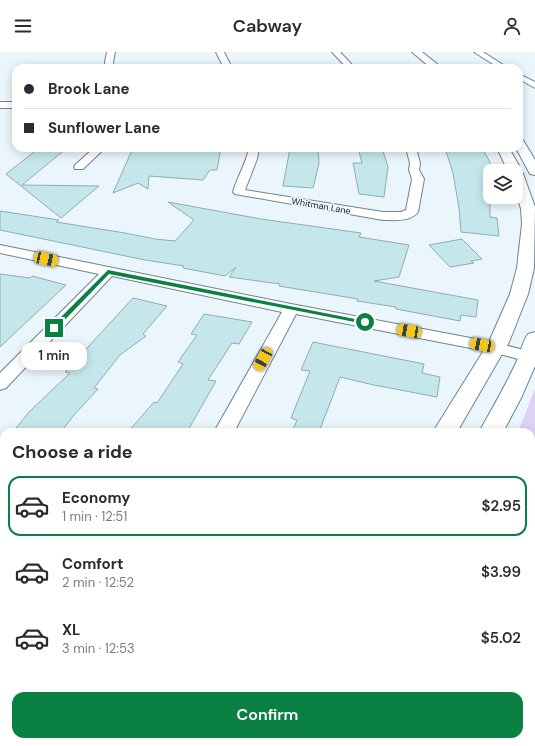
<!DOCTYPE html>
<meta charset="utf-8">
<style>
body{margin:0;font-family:"DM Sans",sans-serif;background:#f7f7f7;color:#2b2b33;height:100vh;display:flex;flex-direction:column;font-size:15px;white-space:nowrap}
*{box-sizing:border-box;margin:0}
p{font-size:13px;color:#7c7c81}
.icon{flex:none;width:22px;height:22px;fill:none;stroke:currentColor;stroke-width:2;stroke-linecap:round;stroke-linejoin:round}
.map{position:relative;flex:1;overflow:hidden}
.drawer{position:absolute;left:0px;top:376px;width:535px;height:318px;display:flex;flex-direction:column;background:#fff;border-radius:12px 12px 0 0;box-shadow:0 2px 10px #0003}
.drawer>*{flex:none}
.top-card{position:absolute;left:12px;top:12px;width:511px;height:88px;border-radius:12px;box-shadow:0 2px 10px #0003;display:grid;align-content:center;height:88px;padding:0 12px;background:#fff}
.fabs{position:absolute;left:483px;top:112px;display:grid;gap:8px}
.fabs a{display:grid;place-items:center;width:40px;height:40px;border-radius:8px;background:#fff;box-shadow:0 2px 10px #0003;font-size:20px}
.end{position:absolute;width:18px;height:18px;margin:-9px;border:5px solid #0b8043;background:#fff;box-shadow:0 0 0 2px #fff}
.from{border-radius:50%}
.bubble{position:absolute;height:28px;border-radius:12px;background:#fff;box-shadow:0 2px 10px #0003;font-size:13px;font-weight:600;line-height:28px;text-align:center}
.car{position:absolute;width:12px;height:24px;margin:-12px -6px;border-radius:5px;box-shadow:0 0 3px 1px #0007;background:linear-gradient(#f5c518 24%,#345 0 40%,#f5c518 0 76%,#345 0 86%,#f5c518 0)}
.top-card b{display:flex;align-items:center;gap:14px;height:38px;font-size:15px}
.top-card b+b{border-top:1px solid #e1e1e2}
.top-card i{width:10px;height:10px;background:#2b2b33}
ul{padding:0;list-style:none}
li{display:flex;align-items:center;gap:12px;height:60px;margin:0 8px 6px;padding:0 4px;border:2px solid transparent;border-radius:12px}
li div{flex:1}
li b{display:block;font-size:15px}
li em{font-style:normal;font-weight:600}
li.on{border-color:#0b8043}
li>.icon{width:36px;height:36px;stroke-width:1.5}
h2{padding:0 12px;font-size:18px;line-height:48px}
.button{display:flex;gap:8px;margin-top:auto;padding:8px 12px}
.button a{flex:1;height:46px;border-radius:12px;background:#0b8043;color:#fff;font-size:16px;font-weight:600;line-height:46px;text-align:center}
header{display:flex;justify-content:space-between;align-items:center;height:52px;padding:0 12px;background:#fff;font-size:18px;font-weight:600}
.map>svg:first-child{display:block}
</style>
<header><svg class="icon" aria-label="menu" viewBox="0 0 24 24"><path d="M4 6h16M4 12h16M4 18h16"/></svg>Cabway<svg class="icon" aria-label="person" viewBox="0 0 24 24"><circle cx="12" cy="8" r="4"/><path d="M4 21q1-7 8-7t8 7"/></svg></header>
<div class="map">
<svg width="535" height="694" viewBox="0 0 535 694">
<rect width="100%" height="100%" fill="#ebf5fc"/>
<!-- green -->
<polygon fill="#ddd2f4" points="535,337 535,694 449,694 449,690 531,690 531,380 518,380"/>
<!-- building -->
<g fill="#c5e7eb" stroke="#8eaeb2">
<polygon points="39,96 67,96 22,133 99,134 61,166 6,122"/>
<polygon points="133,96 221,96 217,118 210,118 203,128 149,124 148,137 138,131 113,141"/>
<polygon points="290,96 318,96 319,111 313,136 283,134"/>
<polygon points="358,96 382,96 388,115 384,145 359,142 353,111 362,111"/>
<polygon points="445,96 482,96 490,110 490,165 497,166 499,184 461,180 459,156 453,121"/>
<polygon points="168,150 261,167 361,181 359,185 409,193 399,225 374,229 478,248 476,265 461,263 460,269 396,257 396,255 357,249 358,247 279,234 280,232 229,225 236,215 225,224 183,216 184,214 145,208 0,178 0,159 59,168 56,170 125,181 155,187 175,189 194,168"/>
<polygon points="462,187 482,207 471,209 474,211 450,215 429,193"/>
<polygon points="0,222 30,226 32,224 66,233 0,295"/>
<polygon points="133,246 167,254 143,282 146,284 120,303 94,336 98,337 74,363 61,380 13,380 29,360 70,321 65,320"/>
<polygon points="204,262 252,270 239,292 232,291 208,328 216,329 187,380 128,380 154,350 157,351 183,312 178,310 197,283 191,282"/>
<polygon points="313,290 424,312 422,321 440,325 437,345 374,333 340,325 319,380 292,380 297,368 291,366 310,319 301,318"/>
</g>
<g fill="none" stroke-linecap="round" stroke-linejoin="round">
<!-- minor casing -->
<g stroke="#6c8493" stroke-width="2">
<g id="minor">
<polygon points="107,0 115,0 113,10 114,16 106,16 105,10"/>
<polygon points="216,0 224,0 232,16 224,16"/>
<polygon points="332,0 340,0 355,16 347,16"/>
<polygon points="474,0 483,0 508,16 499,16"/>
<polygon points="519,22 535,30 535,36 519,27"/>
<rect x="0" y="50" width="16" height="6"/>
<polygon points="94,96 105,96 83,117 75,117 74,115 75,113"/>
<path d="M249,96h10l-2,11 -12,31 138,22h18l5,-2 6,-31 -3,-9 1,-7 -4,-15h10l4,15 -1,7 5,9 -6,33c-7,10 -24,8 -35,8l-148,-26 -2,-2c4,-15 13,-28 16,-44z"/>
<polygon points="0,193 291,252 497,291 535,301 535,309 529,310 496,301 296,262 234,380 214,380 282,260 112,224 6,336 0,338 0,321 99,222 0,201"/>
<polygon points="86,690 114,690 113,694 85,694"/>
</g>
</g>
<!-- tertiary casing -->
<g stroke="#6c8493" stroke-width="2">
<g id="tertiary">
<polygon points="412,0 422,0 442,16 431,16"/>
<polygon points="519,87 523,88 535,108 535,123 530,122 516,96 519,96"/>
<polygon points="497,96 509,96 522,119 535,155 534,216 528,242 509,290 457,380 433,380 489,290 510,242 517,216 522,172 521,157 516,140 516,119 508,119"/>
<path d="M535,280v34l-14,32 -18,34h-24c13,-23 26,-46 37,-69 5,-10 6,-21 12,-29z"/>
<polygon points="330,690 364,690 365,694 329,694"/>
<polygon points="391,690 425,690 426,694 390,694"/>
</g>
</g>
<!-- minor -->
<use href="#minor" fill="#fff" fill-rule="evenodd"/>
<!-- tertiary -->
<use href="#tertiary" fill="#fff" fill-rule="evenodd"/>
</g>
<!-- route -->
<polygon fill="#0b8043" points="108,218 365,269 368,270 365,272 109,222 56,277 52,277 52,274"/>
<g text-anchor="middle" stroke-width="3" stroke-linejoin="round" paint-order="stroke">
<!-- far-street labels -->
<g font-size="9" fill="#131c22" stroke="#ebf5fc">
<text transform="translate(321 154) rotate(10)" y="3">Whitman Lane</text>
</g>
</g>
</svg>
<div class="fabs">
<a><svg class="icon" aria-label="layers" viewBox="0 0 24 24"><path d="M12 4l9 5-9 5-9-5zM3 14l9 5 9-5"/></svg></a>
</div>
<i class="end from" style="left:365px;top:270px"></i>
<i class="end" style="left:54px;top:276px"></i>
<div class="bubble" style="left:21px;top:290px;width:66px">1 min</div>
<i class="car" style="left:46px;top:207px;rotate:102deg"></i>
<i class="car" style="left:409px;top:279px;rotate:280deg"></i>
<i class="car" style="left:482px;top:293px;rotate:281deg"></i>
<i class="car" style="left:263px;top:307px;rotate:209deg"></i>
<div class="top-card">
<b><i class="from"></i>Brook Lane</b>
<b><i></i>Sunflower Lane</b>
</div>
<section class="drawer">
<h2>Choose a ride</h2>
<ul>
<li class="on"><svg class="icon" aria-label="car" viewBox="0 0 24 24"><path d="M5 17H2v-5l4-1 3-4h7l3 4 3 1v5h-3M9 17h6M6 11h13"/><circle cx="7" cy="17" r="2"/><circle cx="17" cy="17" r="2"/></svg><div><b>Economy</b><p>1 min · 12:51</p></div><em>$2.95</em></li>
<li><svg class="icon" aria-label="car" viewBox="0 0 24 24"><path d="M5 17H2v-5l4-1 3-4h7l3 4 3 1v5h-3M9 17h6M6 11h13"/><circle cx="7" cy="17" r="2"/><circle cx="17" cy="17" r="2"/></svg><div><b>Comfort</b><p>2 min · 12:52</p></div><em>$3.99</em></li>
<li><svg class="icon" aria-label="car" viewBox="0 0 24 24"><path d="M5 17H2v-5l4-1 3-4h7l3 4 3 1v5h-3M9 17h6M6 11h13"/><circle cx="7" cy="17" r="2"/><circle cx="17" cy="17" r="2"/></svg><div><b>XL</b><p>3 min · 12:53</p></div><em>$5.02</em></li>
</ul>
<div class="button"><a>Confirm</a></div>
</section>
</div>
